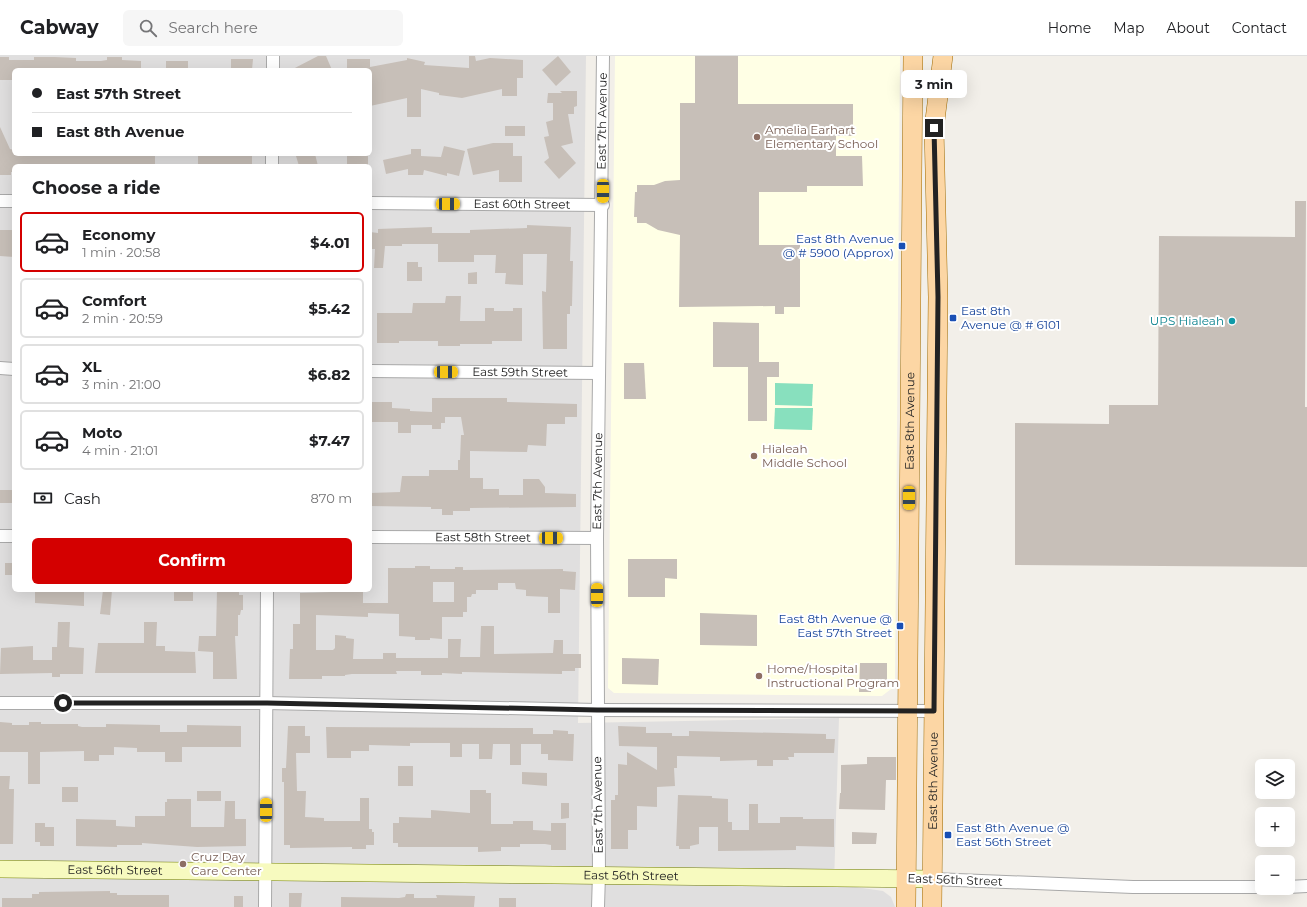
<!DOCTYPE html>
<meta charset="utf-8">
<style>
body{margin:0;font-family:Montserrat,sans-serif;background:#f6f6f6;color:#202124;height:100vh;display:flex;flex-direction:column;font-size:15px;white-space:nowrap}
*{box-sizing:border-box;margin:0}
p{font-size:13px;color:#757577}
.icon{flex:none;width:22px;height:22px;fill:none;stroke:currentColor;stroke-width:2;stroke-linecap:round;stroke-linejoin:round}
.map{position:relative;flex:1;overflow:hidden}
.side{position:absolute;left:12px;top:108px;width:360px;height:428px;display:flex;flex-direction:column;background:#fff;border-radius:6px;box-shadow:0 4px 16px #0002}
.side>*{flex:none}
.top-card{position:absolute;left:12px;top:12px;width:360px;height:88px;border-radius:6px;box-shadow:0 4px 16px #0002;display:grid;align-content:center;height:88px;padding:0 20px;background:#fff}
.fabs{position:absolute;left:1255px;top:703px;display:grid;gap:8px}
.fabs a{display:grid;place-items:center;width:40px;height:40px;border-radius:6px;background:#fff;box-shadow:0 4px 16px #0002;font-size:20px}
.end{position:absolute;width:18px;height:18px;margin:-9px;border:5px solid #222;background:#fff;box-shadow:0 0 0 2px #fff}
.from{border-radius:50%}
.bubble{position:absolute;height:28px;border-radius:6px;background:#fff;box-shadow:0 4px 16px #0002;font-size:13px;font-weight:700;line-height:28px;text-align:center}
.car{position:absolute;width:12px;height:24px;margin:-12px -6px;border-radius:5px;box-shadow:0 0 3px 1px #0007;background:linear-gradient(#f5c518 24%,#345 0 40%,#f5c518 0 76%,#345 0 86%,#f5c518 0)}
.top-card b{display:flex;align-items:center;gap:14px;height:38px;font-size:15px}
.top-card b+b{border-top:1px solid #e0e0e0}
.top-card i{width:10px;height:10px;background:#202124}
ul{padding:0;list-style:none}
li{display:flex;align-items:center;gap:12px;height:60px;margin:0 8px 6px;padding:0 12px;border:2px solid #e0e0e0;border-radius:6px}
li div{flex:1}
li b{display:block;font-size:15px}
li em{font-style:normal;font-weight:700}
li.current{border-color:#d40000}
li>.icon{width:36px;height:36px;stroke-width:1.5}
h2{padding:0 20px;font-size:18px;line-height:48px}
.pay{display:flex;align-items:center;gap:10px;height:44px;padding:0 20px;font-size:15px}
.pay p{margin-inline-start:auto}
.button{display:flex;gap:8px;margin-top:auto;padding:8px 20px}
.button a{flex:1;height:46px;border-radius:6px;background:#d40000;color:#fff;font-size:16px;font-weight:700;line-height:46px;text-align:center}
header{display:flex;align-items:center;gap:24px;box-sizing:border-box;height:56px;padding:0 20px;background:#fff;border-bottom:1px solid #e0e0e0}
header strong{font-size:19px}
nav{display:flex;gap:22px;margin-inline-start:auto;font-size:14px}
.search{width:280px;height:36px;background:#f6f6f6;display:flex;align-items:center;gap:10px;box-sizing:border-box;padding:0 14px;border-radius:6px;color:#757577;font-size:15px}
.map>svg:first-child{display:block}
</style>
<header>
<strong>Cabway</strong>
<div class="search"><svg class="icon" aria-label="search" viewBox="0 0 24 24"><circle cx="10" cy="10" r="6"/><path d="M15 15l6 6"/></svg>Search here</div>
<nav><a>Home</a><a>Map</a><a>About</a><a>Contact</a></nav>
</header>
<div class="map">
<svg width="1307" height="851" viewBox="0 0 1307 851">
<rect width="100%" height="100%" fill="#f2efe9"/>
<!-- residential -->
<path fill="#e0dfdf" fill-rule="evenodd" d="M0,0h586l-8,667 261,-5 -5,166 49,7 8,6 4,10h-895zM14,14h356v84h-356zM14,110h356v424h-356z"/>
<!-- education -->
<polygon fill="#ffffe5" points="615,0 900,0 895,630 882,640 614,637 608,632"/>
<!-- pitch -->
<g fill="#88e0be">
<polygon points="775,327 813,328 812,350 775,349"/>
<polygon points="775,352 813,352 812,374 774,373"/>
</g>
<!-- building -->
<g fill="#c7bfb8" fill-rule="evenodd">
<polygon points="318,0 326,0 332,14 291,14"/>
<polygon points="469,0 475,0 476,5 490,2 523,4 523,22 517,22 517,40 502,40 502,33 462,42 439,39 439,37 421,33 421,61 407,61 407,42 370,50 370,14 347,14 347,3 370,3 370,11 407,4 407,2 425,6 424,9 469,12"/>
<polygon points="558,0 571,16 556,30 542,14"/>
<polygon points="695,0 738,0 738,48 853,48 853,80 836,80 836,100 862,100 863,130 807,130 807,136 759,136 759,189 800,189 800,251 784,251 784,258 775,258 775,250 679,251 680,179 658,174 646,167 637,167 637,161 634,161 635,136 637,136 637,129 654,129 665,125 680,124 680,47 695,47"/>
<polygon points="0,1 9,1 9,4 34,4 34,1 55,1 76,2 76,5 101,5 107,4 107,1 122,1 122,4 141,5 141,14 14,14 14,24 0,24"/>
<polygon points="231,3 253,3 252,14 231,14"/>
<rect x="166" y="5" width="22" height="9"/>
<polygon points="560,35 577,35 577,50 574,51 574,58 568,58 573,87 561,90 576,107 559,123 544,106 549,102 544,81 549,80 546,66 553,64 553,47 547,47 548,37 562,37"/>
<rect x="505" y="70" width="20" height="10"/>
<polygon points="0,71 10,93 14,94 14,98 155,98 155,110 14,110 14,116 11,116 11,119 0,119"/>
<polygon points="493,87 513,87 513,100 522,100 522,126 499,126 499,114 473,119 467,93"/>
<polygon points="444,90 465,95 459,120 447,117 447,120 424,114 423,119 408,119 408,113 386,118 383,104 411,98 411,93 421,93 421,100 441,101"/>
<rect x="198" y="98" width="54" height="12"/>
<polygon points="302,98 315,98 318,110 299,110 296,100"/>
<polygon points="347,98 368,100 368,110 347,108"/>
<polygon points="1295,145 1306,145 1305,351 1307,351 1307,511 1015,509 1015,367 1109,368 1109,349 1158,349 1159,180 1295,181"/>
<polygon points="527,169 571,171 570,205 573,205 572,250 570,250 570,258 567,258 567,293 543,293 542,235 546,236 547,198 523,198 523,229 505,228 506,217 495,217 496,199 474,199 474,206 438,206 438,188 402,188 402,190 385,190 383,212 374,212 375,193 370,193 370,176 378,177 378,173 432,171 432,177 470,177 470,174 527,172"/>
<polygon points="0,174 14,174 14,201 0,200"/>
<polygon points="407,206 418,206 418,211 422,211 422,225 407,225"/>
<polygon points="477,216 477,228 468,228 468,217"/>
<polygon points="446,240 461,240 460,265 485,265 485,252 494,252 494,255 513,255 513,252 522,252 522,285 492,285 492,288 460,288 460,290 438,290 438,285 399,285 399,287 377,287 377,257 412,257 413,247 445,247"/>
<polygon points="713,266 759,267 759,306 779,306 779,321 767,321 767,365 748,365 748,311 713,311"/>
<polygon points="624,307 644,307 646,343 624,343"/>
<polygon points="432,342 507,342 507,346 577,348 577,361 565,361 565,368 547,368 546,390 528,389 527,396 470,395 470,422 483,422 483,433 499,433 499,439 523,439 523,423 539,423 545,431 545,437 576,438 576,451 470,452 470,455 453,455 453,459 442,459 442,453 431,453 431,451 370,450 370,437 400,436 402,420 429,420 429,414 458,414 458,404 460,404 461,379 464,379 461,361 445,361 445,367 441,367 441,373 432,373 432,369 411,369 411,377 398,377 398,366 371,366 371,346 392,346 392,352 410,353 410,355 432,356"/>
<rect x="0" y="434" width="14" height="13"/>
<polygon points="628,503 677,503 677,523 665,522 665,541 628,541"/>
<rect x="5" y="507" width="9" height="12"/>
<path d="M415,510h15v3h25v-2h8v3l100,-1v2l13,1 -1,18 -15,-1v24h-12v-16l-22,-1v-6l-10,-1 -1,-6h-17v7h-22v4h-4l-1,3h-4v15h-4v5h-21v22l-12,-1v2h-15v-3l-16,-1v-22l-31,-1v4l-52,-2v35h17l2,-2v-13l11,1v2l8,1 -1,20h30v-6h13v5h52v-19h13l-1,18h20l1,-31h13v28l59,-1 1,-13h9v14h18v14h-6v3h-13v3l-100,-2v2l-20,-1v2h-21v-4h-25l1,3h-45l-7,1v1h-23v3h-33l1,-30h3v-25h7v-31l63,-2v12h25v-35h27zM433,526h21v20h-21z"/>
<polygon points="35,534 84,534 84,550 35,547"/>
<polygon points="103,534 112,534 110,559 100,558"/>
<rect x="174" y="534" width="19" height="11"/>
<polygon points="217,534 239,534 239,539 243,539 243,554 241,554 240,559 238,559 238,580 235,580 237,623 213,623 213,596 198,595 199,580 216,580"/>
<polygon points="700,557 757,559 757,590 700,589"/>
<polygon points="58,566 70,566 69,591 84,592 83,618 60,618 60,621 52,621 52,617 0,618 1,592 33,590 33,604 52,604 52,591 57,591"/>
<polygon points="144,566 157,566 156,590 165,590 165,595 195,596 196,617 95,617 98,587 144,587"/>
<polygon points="622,602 659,603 658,629 622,628"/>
<polygon points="860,607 887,607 887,628 871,628 871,636 859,636"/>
<polygon points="0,666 12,667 12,669 29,669 29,666 41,666 41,668 78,668 78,670 82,671 106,671 106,668 160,669 160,676 187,676 187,669 241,670 241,691 182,691 182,706 165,706 165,696 137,696 137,692 114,691 114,699 99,699 99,705 84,705 84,695 40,696 40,728 28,728 28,696 0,696"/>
<polygon points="288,670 305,670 305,680 310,680 310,697 296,697 297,735 306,735 305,761 324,762 324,765 360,765 360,742 369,742 369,773 372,773 372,776 374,776 374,789 366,789 366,793 352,793 352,791 290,792 290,789 284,789 284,726 282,726 282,712 286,712"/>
<polygon points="618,670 646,671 646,677 672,677 672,680 689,680 689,675 826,678 826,683 835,683 834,697 794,697 794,701 788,701 789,704 773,704 773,710 757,710 757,704 720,705 720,701 677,700 677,712 674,712 675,730 657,731 657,751 637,750 637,774 628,774 628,793 611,793 611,744 615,744 615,739 618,739 618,708 627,709 627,696 657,714 657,691 619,690"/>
<polygon points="326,671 533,672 533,678 553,678 553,674 568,675 568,678 574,678 573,705 548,704 548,698 541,698 541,688 521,688 521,709 510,709 510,688 493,688 492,703 479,703 479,688 462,688 462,701 450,701 450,687 410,687 410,690 369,689 369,695 351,695 351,702 327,702"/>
<polygon points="867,701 896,701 896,724 886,724 885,754 839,753 840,737 841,737 841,709 867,708"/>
<rect x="398" y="710" width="15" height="20"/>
<polygon points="522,716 547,717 547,730 522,728"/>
<polygon points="0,720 10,720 9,733 14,733 13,788 0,788"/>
<rect x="62" y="731" width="16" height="15"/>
<polygon points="470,734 486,734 486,737 491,737 491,768 513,768 513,765 533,765 533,774 551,775 551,767 566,767 566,794 551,794 551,789 545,788 520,788 520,791 501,791 501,795 478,796 478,791 398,791 398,787 393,787 393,767 399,767 399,761 431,762 431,754 470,757"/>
<rect x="197" y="735" width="24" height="10"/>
<polygon points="678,739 712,740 712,742 728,743 728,766 732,766 732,774 749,774 749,748 758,748 758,767 780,767 780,761 803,761 803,763 834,763 834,791 796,790 796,794 718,795 718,771 699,771 699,788 690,790 690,793 679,793 679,790 676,790"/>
<polygon points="167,743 191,743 191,771 224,771 225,745 235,745 235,763 246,763 246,790 197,791 142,787 142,789 117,789 117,791 76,790 76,763 116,764 116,770 135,771 135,760 165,760 165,746 167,746"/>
<polygon points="561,747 569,747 569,762 561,763"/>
<polygon points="35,767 45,767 45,771 54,771 54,790 40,790 40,786 35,786"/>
<polygon points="852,776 877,777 876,788 852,788"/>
<polygon points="110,835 110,837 117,837 117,839 169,839 169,851 2,851 2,842 32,842 32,838 39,838 39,836"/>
<polygon points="289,837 302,837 301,851 289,851"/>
<polygon points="406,838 414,838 414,842 437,842 436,839 475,840 474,851 341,851 341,841 399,842 405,841"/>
<rect x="234" y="840" width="9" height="11"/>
<rect x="499" y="842" width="17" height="9"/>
</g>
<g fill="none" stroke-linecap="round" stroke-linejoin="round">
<!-- street casing -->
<g stroke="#a9a9a9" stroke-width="14">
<g id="street">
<polyline points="273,14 273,0"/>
<polyline points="272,110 272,98"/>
<polyline points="0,145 14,145"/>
<path id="s1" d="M370,147l233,2"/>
<polyline points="0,312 14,313"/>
<path id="s2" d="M370,315l229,2"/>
<polyline points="0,480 14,480"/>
<path id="s3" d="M370,481l227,1"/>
<polyline points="0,647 267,647 597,654 934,655"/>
<polyline points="933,823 1133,831 1262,831"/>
<polyline points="1288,831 1307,830"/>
<polyline points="265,851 267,534"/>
<path id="s4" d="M598,851l1,-33 -2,-336 6,-482"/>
</g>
</g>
<!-- secondary casing -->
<g stroke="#707d05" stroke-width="18">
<g id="secondary">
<path id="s5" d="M0,813l933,10"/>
</g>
</g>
<!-- primary casing -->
<g stroke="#a06b00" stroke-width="20">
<g id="primary">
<path id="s6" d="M906,851l7,-851"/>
<path id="s7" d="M932,851l6,-610 -4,-169 9,-72"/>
</g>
</g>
<!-- street -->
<use href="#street" stroke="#fff" stroke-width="12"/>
<!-- secondary -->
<use href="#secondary" stroke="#f7fabf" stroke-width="17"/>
<!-- primary -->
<use href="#primary" stroke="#fcd6a4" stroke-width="19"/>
</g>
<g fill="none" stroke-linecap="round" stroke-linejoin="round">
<!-- route -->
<polyline stroke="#222" stroke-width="5" points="63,647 267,647 597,654 934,655 938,241 934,72"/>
</g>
<!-- markers -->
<g fill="#8d6e63" stroke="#fff" stroke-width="1.5">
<circle cx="757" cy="81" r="4"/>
<circle cx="754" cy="400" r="4"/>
<circle cx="759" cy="620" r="4"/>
<circle cx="183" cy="808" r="4"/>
</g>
<g fill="#1a4fb4" stroke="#fff" stroke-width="1.5">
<rect x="898" y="186" width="8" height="8" rx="2"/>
<rect x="949" y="258" width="8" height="8" rx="2"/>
<rect x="896" y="566" width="8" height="8" rx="2"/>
<rect x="944" y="775" width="8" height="8" rx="2"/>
</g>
<circle fill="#0f9aa8" stroke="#fff" stroke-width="1.5" cx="1232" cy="265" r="4"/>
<g text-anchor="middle" stroke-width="4" stroke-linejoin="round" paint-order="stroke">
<!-- street labels -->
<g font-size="12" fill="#222" stroke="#fff">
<text dy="4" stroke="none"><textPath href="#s4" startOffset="786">East 7th Avenue</textPath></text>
<text dy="4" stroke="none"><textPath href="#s1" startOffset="152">East 60th Street</textPath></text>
<text dy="4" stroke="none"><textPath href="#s2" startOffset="150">East 59th Street</textPath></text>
<text dy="4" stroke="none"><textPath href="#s6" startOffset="486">East 8th Avenue</textPath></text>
<text dy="4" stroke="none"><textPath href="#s4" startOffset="426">East 7th Avenue</textPath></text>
<text dy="4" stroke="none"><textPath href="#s3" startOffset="113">East 58th Street</textPath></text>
<text dy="4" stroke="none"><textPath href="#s7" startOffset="126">East 8th Avenue</textPath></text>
<text transform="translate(598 749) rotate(-91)" y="4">East 7th Avenue</text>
<text dy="4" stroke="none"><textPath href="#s5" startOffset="115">East 56th Street</textPath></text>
<text dy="4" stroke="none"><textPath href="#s5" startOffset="631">East 56th Street</textPath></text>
<text transform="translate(955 824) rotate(2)" y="4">East 56th Street</text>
</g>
<!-- education labels -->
<g font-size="12" fill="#785e54" stroke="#fff" text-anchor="start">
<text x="765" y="78">Amelia Earhart<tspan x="765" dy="14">Elementary School</tspan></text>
<text x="762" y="397">Hialeah<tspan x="762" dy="14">Middle School</tspan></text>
<text x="767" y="617">Home/Hospital<tspan x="767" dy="14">Instructional Program</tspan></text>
<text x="191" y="805">Cruz Day<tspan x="191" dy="14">Care Center</tspan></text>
</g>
<!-- transit labels -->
<g font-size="12" fill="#164399" stroke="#fff" text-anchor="end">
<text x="894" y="187">East 8th Avenue<tspan x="894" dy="14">@ # 5900 (Approx)</tspan></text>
<text x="961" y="259" text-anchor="start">East 8th<tspan x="961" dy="14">Avenue @ # 6101</tspan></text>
<text x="892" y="567">East 8th Avenue @<tspan x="892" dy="14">East 57th Street</tspan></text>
<text x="956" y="776" text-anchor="start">East 8th Avenue @<tspan x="956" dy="14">East 56th Street</tspan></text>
</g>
<!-- culture labels -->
<g font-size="12" fill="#0d838f" stroke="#fff" text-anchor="end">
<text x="1224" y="269">UPS Hialeah</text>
</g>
</g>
</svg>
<div class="fabs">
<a><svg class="icon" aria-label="layers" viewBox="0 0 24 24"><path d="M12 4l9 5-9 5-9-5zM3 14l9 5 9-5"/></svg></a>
<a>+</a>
<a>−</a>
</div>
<i class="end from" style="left:63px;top:647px"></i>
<i class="end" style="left:934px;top:72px"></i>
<div class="bubble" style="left:901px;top:14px;width:66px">3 min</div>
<i class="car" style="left:603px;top:135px;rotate:180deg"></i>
<i class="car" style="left:448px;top:148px;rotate:90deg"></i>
<i class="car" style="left:446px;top:316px;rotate:90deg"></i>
<i class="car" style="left:909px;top:442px;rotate:180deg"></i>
<i class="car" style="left:551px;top:482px;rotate:90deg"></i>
<i class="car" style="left:597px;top:539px;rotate:0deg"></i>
<i class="car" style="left:266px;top:754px;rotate:0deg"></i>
<div class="top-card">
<b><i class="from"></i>East 57th Street</b>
<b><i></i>East 8th Avenue</b>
</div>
<section class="side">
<h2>Choose a ride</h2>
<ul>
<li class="current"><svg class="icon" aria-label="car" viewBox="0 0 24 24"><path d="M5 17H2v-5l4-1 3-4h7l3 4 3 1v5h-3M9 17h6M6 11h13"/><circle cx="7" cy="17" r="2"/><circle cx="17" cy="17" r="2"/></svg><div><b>Economy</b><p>1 min · 20:58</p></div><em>$4.01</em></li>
<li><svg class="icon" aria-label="car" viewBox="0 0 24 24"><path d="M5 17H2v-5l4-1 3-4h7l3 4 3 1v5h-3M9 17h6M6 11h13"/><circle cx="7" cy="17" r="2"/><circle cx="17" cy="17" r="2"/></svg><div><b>Comfort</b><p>2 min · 20:59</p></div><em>$5.42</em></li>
<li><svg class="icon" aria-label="car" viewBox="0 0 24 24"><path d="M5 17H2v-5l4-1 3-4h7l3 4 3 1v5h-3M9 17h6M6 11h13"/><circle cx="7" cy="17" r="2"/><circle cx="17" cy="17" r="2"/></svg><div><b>XL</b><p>3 min · 21:00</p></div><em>$6.82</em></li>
<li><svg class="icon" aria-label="car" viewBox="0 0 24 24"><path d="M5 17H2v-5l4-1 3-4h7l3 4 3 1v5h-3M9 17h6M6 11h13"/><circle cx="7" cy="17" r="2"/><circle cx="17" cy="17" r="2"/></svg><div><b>Moto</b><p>4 min · 21:01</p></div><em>$7.47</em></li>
</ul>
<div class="pay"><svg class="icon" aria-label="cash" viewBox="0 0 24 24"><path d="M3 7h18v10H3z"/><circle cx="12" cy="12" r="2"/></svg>Cash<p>870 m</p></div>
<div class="button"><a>Confirm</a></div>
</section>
</div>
